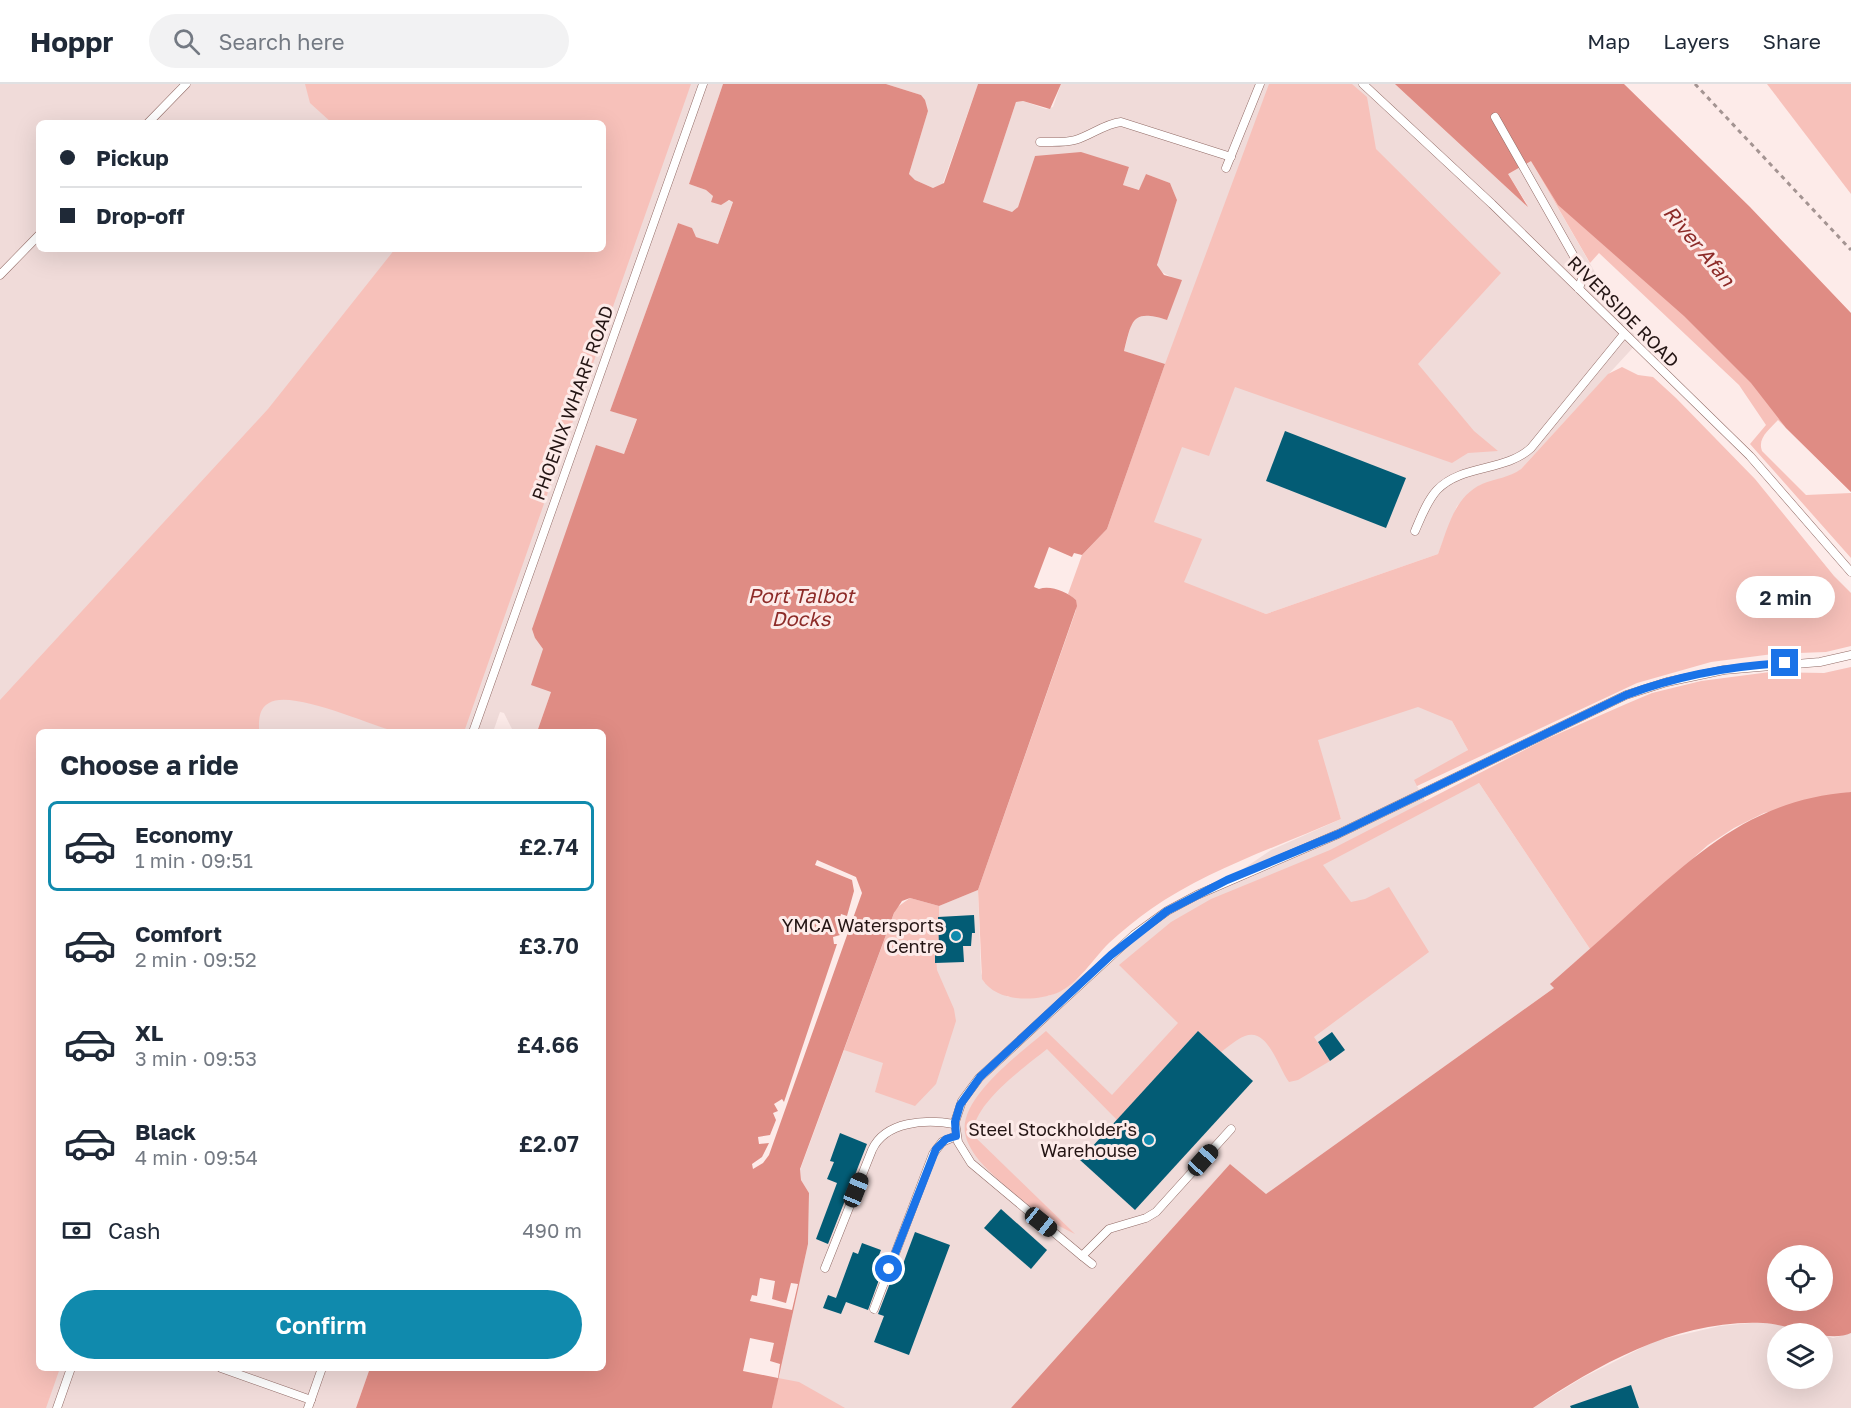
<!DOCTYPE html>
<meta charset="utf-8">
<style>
body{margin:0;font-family:"Golos Text",sans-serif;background:#f2f2f3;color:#1f2937;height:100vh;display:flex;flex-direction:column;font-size:22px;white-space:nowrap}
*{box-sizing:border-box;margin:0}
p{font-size:20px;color:#747a83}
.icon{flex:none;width:33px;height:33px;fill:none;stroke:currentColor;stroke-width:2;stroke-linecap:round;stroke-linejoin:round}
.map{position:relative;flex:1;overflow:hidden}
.drawer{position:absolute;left:36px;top:645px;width:570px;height:642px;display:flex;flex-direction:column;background:#fff;border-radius:9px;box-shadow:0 6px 24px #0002}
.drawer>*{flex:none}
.banner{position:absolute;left:36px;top:36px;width:570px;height:132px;border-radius:9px;box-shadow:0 6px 24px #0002;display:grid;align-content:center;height:132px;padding:0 24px;background:#fff}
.controls{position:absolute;left:1767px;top:1161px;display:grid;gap:12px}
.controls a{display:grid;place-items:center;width:66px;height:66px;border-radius:50%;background:#fff;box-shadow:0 6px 24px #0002;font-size:30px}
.end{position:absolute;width:27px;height:27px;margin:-14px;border:8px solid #1a73e8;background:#fff;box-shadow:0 0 0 3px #fff}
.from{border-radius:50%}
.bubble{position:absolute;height:42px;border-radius:21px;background:#fff;box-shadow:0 6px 24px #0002;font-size:20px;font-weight:600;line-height:42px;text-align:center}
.car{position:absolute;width:18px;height:36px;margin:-18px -9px;border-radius:8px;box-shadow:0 0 4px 2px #0007;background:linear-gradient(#222 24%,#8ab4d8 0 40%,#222 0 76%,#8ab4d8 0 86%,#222 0)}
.banner b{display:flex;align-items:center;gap:21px;height:57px;font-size:22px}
.banner b+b{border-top:2px solid #e0e1e3}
.banner i{width:15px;height:15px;background:#1f2937}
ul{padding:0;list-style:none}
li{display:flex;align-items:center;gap:18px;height:90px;margin:0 12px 9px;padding:0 12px;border:3px solid transparent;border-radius:9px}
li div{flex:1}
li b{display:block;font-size:22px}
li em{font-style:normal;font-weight:600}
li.selected{border-color:#108aad}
li>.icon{width:54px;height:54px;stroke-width:1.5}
h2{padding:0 24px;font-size:27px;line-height:72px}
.pay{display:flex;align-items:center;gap:15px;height:66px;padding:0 24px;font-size:22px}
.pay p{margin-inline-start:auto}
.button{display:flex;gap:12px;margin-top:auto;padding:12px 24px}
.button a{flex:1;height:69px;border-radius:36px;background:#108aad;color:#fff;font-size:24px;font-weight:600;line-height:69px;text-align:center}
header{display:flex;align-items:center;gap:36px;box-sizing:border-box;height:84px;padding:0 30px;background:#fff;border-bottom:2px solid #e0e1e3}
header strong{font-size:28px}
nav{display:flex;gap:33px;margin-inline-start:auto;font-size:21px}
.search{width:420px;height:54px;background:#f2f2f3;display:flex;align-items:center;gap:15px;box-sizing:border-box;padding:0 21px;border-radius:33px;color:#747a83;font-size:22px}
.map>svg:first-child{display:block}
</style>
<header>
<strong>Hoppr</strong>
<div class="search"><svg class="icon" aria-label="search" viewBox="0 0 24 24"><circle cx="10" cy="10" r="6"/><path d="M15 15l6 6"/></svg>Search here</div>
<nav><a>Map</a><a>Layers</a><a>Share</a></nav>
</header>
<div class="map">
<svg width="1851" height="1324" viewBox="0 0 1851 1324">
<rect width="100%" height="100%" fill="#fdebe9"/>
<!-- built -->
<g fill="#f0dbd9" fill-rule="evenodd">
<path d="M0,0h723l-34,100 17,6 7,6 -2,6 22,-1 -15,43 -22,-7 -5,-9 -13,-5 -68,188 27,7 -13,36 -28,-8 -61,192 8,11 8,43 -14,40 -25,-3 -8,-16 -4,-1 -7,20h-454v636h331l-14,40h-356zM39,39h564v126h-564z"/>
<polygon points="886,0 978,0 942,102 933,104 915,96 909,90 928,27 921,11"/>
<polygon points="1061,0 1395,0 1527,120 1508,90 1531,77 1600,197 1598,215 1640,256 1521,385 1514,391 1480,401 1457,422 1438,470 1266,530 1103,469 1165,281 1124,267 1131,241 1138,233 1149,230 1167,236 1171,193 1158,186 1157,177 1177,116 1170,99 1146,90 1140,106 1123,101 1129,83 1035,72 1018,123 1012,129 983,118 1016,18 1023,17 1046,25 1053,23"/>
<polygon points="1292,579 1445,632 1452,637 1468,666 1417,702 1425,717 1479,699 1590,865 1551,899 1554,904 1265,1111 1230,1080 1011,1324 772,1324 808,1160 809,1109 801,1096 800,1086 894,830 939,822 978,806 981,888 984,898 1008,913 1048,912 1063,906 1152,837 1227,796 1271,766 1341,735"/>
<polygon points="1761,1238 1788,1241 1819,1249 1778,1250 1778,1294 1822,1294 1823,1251 1833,1254 1851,1249 1851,1324 1533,1324 1582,1294 1655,1257 1720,1242"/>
</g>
<!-- green -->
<g fill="#f7c1ba">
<path d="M305,0h386l-227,648c-21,0 -49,5 -70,-1 -25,-6 -103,-42 -125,-28 -11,6 -10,18 -10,29h-220v636h21l-14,40h-46v-708l268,-291 127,-160h208v-126h-271l-22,-20z"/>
<path d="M1269,0h83l15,13 9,52 125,124 -83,91 56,67 24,20 -30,2 -16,10 -217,-76 -26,69 -27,-9 -28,75 48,17 -18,43 82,32 172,-60c10,-26 16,-57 44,-70 14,-6 27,-6 39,-15l87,-95 14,-7 16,8 15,2 23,21 79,81 79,97 17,17v53l-25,6 -53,2 -62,8 -74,21 -220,103 -3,-6 54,-30 -16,-29 -34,-14 -100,33 23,79c-62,27 -134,51 -190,90 -14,10 -29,22 -42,34 -16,16 -31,41 -52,50 -23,9 -61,9 -75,-14l-4,-89 98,-280v-10l-8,-6 14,-39 25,-26 58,-165z"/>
<path d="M1395,0h114l342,363v45l-73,-72c-8,9 -21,18 -16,31l44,44 45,-2v65l-101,-114 16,-19 -27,-40 -140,-132 -9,10 -59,-102 -23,13 20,33z"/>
<polygon points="1767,0 1851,0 1851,110"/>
<path d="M1851,583v125l-87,21 -30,15 -26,17 -118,104 -111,-166 -156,82 28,37 14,-3 24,-12 40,65 -115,85 16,24 -32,19 -9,2c-10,-13 -21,-55 -44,-46 -8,3 -17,11 -24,16l-23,-21 -81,89 -70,-71c-22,18 -75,55 -74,86l102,99c-27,-12 -50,-31 -72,-50 -15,-14 -34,-30 -38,-51 -6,-36 57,-81 81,-102l66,64 66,-72 -59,-58 52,-43 40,-23 119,-49 212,-109 84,-37 26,-11 49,-12 69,-9 54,1z"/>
<polygon points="910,814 939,822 939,857 935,858 937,886 954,925 956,937 936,1000 915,1022 875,1008 883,979 844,966 896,824"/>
<polygon points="778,1294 799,1298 845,1324 772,1324"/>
</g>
<!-- water -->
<g fill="#df8c84" fill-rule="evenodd">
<path d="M723,0h163l35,11 4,5 3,11 -19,63 6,6 18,8 11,-5 34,-99h83l-11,25 -27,-8 -7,1 -33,100 29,10 6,-5 17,-51 46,-4 48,15 -6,18 16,5 7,-16 24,9 7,17 -20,65 7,10 18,5 -15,40c-35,-11 -35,0 -43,31l41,13 -58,165 -25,26 -8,-2 -2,4 -23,-10 -15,40 5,2c12,-4 28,3 37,11l1,6 -99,284 -39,16 -29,-8 -8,3 -8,12 -94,256 1,11 8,13 -1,51 -36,164h-416l14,-40h233v-636h-66l14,-40 -20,-7 12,-36 -8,-11 -3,-9 64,-184 28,9 13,-35 -27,-8 68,-188 14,5 4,9 22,7 15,-42 -4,-2 -8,5 -10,-3 2,-6 -7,-6 -17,-6z"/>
<polygon points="1395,0 1624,0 1750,123 1851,229 1851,408 1786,344 1751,299 1684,232 1558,121 1531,77 1508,90 1528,123"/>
<path d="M1851,708v541c-23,11 -61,-9 -88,-10 -83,-4 -163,40 -230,85h-522l219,-244 36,30 288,-206 -4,-4c31,-27 62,-55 92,-82 65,-58 118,-103 209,-110zM1778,1172h44v44h-44z"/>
</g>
<!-- pier -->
<g fill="#fdebe9">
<polygon points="817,776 856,793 862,809 769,1071 763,1079 753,1085 752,1080 762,1073 769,1059 759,1060 758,1053 770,1051 776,1036 773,1029 778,1027 774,1020 782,1015 784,1018 837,860 834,860 833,853 840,851 844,840 839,838 841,830 847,832 854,807 852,796 815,781"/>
<polygon points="760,1194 775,1197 772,1215 786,1219 791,1199 798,1200 792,1226 750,1217 752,1211 757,1212"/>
<polygon points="750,1254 774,1259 770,1277 780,1280 778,1294 743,1287"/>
</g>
<!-- building -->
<g fill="#035c75">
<polygon points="1285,347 1406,394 1386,444 1266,397"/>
<polygon points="974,831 975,849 972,849 971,862 963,862 964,878 935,879 935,863 939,862 938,833"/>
<polygon points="1198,947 1253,997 1135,1126 1080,1076"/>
<polygon points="1332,948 1345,966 1330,977 1318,958"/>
<polygon points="840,1049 867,1060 828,1160 816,1155 837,1099 827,1095 834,1078 830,1077"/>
<polygon points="1001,1125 1047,1166 1031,1185 984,1144"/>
<polygon points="915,1148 950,1161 909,1271 874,1258 884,1232 878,1230 895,1186 900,1188"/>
<polygon points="862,1159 881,1166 876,1179 884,1182 868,1226 846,1218 841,1230 823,1224 828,1211 836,1214 853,1168 858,1170"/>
<polygon points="1631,1301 1639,1324 1571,1324 1570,1322"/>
</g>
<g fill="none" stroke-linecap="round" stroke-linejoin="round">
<!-- service casing -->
<g stroke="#916b66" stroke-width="9">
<g id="service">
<polyline points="1363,0 1492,120 1750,372 1851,488"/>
<polyline points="1495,33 1576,176 1582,194 1579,205"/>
<polyline points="148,39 186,0"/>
<path d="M1040,58c12,0 24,1 35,-2 17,-5 29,-16 46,-18l110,35"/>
<polyline points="1226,84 1260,0"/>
<polyline points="0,191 39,151"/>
<path d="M1415,447c6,-14 12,-30 22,-41 25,-26 68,-18 94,-42l93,-114"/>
<polyline points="473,648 703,0"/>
<polyline points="1231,1045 1156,1128 1146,1134 1109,1145 1082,1172 971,1079 958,1058 955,1038 962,1017 979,994 1134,851 1167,827 1197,811 1338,750 1626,611 1667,598 1724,586 1820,578 1851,571"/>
<polyline points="1082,1172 1092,1180"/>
<path d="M825,1184l47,-118c13,-29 54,-31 82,-26"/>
<polyline points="874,1225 933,1070 942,1058 956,1052"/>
<polyline points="221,1284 311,1316"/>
<polyline points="57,1324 71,1284"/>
<polyline points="308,1324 322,1284"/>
</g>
</g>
<!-- path -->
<polyline stroke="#a49492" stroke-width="3" stroke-dasharray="4.5 4.5" stroke-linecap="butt" points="1695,0 1851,166"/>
<!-- service -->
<use href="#service" stroke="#fff" stroke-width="8"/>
</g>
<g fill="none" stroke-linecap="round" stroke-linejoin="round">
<!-- route -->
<path stroke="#1a73e8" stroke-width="8" d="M889,1185l47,-120 10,-10 10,-3 -1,-14 5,-17 20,-28 131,-122 56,-44 60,-31 111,-46 288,-139c51,-19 105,-29 159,-32"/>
</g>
<!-- markers -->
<g fill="#108aad" stroke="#fdebe9" stroke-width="2">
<circle cx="956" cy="852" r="6"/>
<circle cx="1149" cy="1056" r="6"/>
</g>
<g text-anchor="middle" stroke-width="6" stroke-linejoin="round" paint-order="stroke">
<!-- street labels -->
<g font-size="18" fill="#241514" stroke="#fdebe9">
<text transform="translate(1623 228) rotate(45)" y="6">RIVERSIDE ROAD</text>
<text transform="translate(573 319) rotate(-70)" y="6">PHOENIX WHARF ROAD</text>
</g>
<!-- poi labels -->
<g font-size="18" fill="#241514" stroke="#fdebe9" text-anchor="end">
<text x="944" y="848">YMCA Watersports<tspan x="944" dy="21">Centre</tspan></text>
<text x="1137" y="1052">Steel Stockholder's<tspan x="1137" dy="21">Warehouse</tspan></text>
</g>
<!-- water labels -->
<g font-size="20" font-style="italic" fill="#8d2b28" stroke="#fdebe9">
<text transform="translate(1699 162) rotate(50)" y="7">River Afan</text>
<text x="801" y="519">Port Talbot<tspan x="801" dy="23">Docks</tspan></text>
</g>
</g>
</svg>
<div class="controls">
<a><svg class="icon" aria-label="locate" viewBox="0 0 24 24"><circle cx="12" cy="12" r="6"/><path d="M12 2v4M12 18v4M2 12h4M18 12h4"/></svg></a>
<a><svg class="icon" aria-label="layers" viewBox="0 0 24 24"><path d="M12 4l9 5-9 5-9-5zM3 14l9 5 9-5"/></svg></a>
</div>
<i class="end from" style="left:889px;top:1185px"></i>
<i class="end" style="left:1785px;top:579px"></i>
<div class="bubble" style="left:1736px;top:492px;width:99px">2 min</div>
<i class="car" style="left:1203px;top:1076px;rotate:42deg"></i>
<i class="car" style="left:856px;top:1106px;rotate:22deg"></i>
<i class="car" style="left:1041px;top:1138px;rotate:129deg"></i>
<div class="banner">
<b><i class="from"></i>Pickup</b>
<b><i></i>Drop-off</b>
</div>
<section class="drawer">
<h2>Choose a ride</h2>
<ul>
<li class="selected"><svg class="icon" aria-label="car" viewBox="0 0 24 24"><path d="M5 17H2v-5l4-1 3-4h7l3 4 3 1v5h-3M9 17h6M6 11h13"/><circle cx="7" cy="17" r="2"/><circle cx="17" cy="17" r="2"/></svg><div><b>Economy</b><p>1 min · 09:51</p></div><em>£2.74</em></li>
<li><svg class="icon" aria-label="car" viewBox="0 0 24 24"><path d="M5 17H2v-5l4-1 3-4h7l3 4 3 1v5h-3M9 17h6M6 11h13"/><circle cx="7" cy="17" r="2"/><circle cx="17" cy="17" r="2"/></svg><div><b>Comfort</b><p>2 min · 09:52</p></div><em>£3.70</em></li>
<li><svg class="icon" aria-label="car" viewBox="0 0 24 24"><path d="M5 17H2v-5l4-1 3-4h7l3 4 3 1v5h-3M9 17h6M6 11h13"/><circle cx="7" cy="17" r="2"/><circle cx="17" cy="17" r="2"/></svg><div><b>XL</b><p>3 min · 09:53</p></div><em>£4.66</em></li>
<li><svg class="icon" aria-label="car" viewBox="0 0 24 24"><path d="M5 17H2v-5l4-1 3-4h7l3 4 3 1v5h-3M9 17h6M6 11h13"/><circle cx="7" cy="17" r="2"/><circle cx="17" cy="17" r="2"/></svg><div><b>Black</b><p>4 min · 09:54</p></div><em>£2.07</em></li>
</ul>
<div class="pay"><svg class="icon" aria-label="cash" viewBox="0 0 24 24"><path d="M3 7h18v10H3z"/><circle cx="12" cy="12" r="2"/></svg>Cash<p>490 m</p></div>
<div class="button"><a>Confirm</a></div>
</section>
</div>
